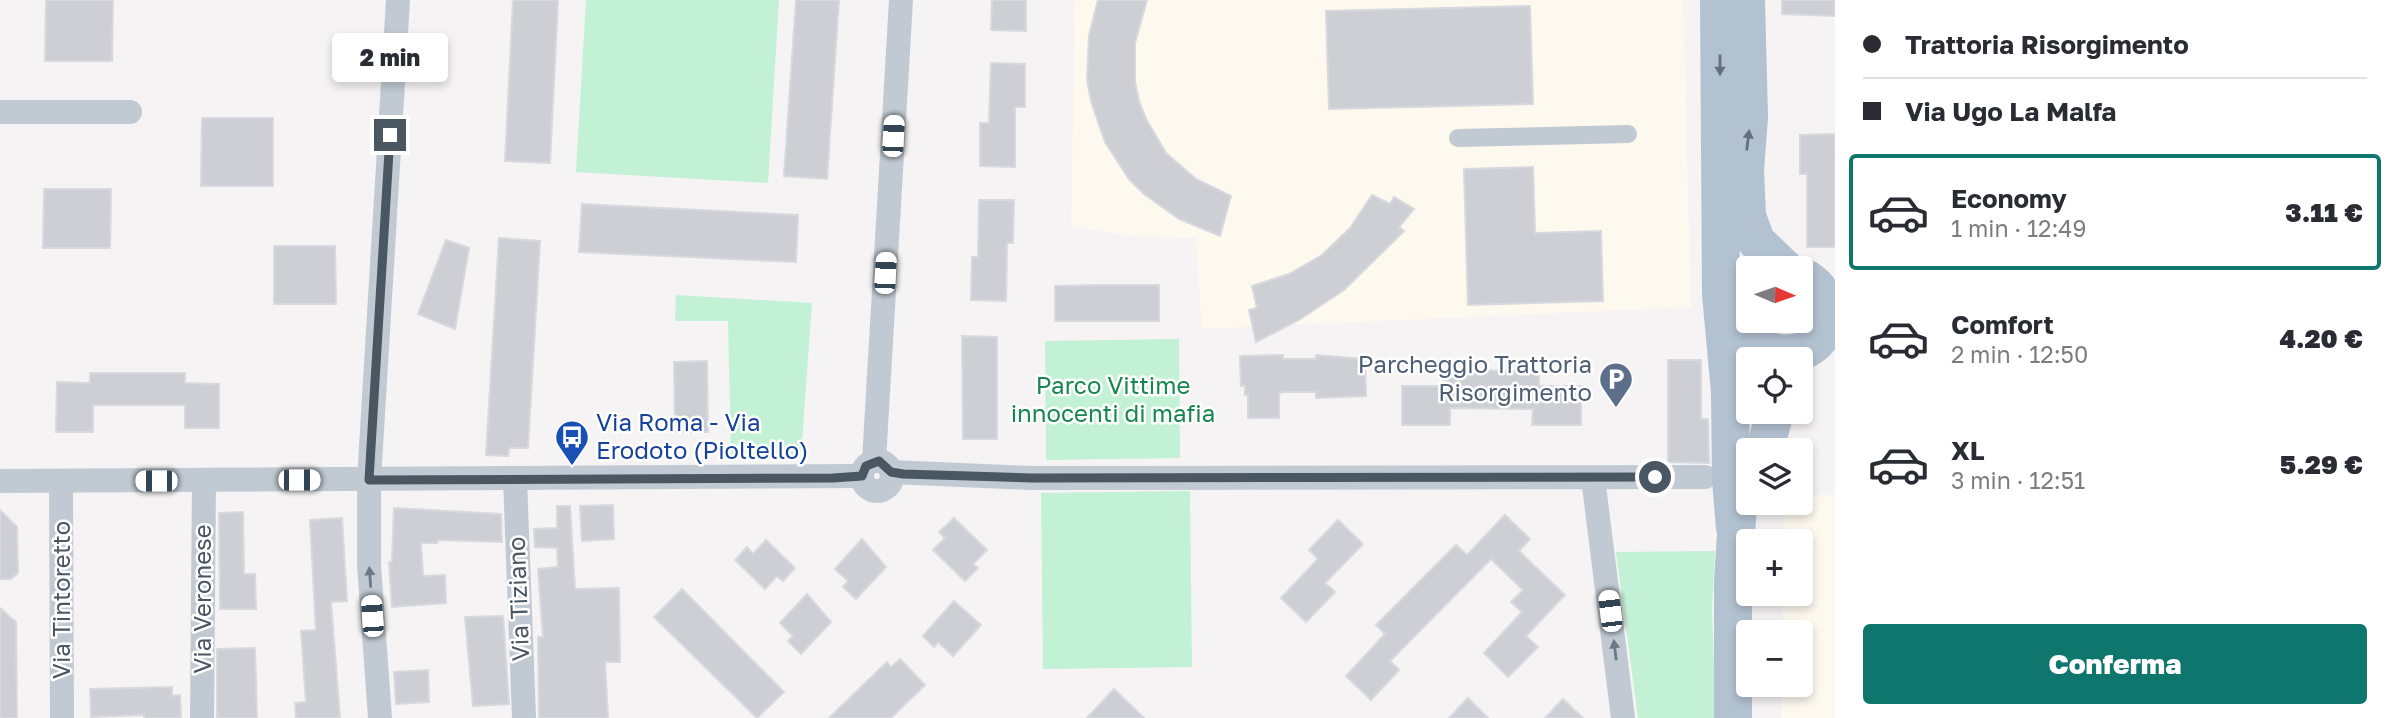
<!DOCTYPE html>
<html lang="it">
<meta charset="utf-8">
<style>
body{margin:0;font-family:"Golos Text",sans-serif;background:#f2f2f3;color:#2b2b33;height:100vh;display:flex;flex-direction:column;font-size:26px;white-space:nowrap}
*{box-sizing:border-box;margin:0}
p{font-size:23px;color:#7c7c81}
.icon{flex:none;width:38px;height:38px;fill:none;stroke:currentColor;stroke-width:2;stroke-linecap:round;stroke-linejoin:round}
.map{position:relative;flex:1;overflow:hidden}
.side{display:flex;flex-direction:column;background:#fff;width:560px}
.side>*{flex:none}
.banner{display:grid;align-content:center;height:154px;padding:0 28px;background:#fff}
.needle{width:46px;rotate:92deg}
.fabs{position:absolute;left:1736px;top:256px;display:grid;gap:14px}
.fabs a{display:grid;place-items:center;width:77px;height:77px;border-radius:7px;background:#fff;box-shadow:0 4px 10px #0003;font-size:35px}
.end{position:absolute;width:32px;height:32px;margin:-16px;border:9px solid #4a5661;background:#fff;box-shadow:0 0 0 4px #fff}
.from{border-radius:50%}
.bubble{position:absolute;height:49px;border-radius:7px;background:#fff;box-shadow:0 4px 10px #0003;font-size:23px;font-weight:800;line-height:49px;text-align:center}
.car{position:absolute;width:21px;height:42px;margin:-21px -10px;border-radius:9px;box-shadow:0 0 5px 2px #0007;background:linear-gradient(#fff 24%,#345 0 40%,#fff 0 76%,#345 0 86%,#fff 0)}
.banner b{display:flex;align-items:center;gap:24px;height:66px;font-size:26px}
.banner b+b{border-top:2px solid #e1e1e2}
.banner i{width:18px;height:18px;background:#2b2b33}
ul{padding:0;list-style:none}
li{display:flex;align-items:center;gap:21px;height:116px;margin:0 14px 10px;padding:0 14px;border:4px solid transparent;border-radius:7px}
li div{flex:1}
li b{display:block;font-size:26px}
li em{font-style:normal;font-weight:800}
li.selected{border-color:#0f766e}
li>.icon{width:63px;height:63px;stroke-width:1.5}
.primary-button{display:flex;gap:14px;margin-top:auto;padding:14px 28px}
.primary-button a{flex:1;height:80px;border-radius:7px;background:#0f766e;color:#fff;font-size:28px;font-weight:800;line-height:80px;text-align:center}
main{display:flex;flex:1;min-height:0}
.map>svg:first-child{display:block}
</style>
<main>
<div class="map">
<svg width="1835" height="718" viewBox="0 0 1835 718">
<rect width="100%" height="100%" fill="#f5f3f3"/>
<!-- commercial -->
<g fill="#fdf9ef">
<polygon points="1075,0 1683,0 1691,307 1202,329 1196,238 1131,236 1071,226"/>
<polygon points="1801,495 1835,495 1835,718 1781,718 1782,684 1801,684 1801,632 1783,632 1783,593 1801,593 1801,541 1784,541 1785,502 1801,502"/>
</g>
<!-- green -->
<g fill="#c3f1d5">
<polygon points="586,0 779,0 768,183 576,172"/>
<polygon points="676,295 812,303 801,455 731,457 728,321 675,321"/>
<polygon points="1179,339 1180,458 1046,460 1045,341"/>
<polygon points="1190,491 1192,667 1043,669 1041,493"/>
<polygon points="1715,551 1712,610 1716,718 1638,718 1616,552"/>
</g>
<!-- building -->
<g fill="#cdcfd5" stroke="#d7d9de" stroke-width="2">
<polygon points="46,0 113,0 112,61 45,61"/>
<polygon points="513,0 558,0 550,163 505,161"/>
<polygon points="796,0 839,0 827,179 784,176"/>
<polygon points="992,0 1026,0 1026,31 991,30"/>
<polygon points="1098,0 1147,0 1135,43 1135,82 1139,101 1146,119 1166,153 1196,179 1231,196 1220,236 1179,219 1144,194 1129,179 1105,142 1091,101 1087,80 1089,36"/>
<polygon points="1782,0 1835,0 1835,16 1782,14"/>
<polygon points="1530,6 1533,104 1329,109 1326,11"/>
<polygon points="991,63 1025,64 1025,107 1015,107 1015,167 980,166 980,123 989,123"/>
<polygon points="202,118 273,118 273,186 201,186"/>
<polygon points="1835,134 1835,247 1807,247 1807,174 1800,174 1800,135"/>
<polygon points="1533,167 1535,233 1601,231 1603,301 1468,305 1464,169"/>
<polygon points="44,189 111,189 110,248 43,248"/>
<polygon points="1372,195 1390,204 1394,197 1414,209 1399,227 1404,231 1344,290 1299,320 1256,342 1249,310 1257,308 1252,286 1289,274 1322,255 1350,228"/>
<polygon points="979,200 1014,200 1013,243 1007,243 1006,301 971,300 972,257 978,257"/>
<polygon points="582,204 798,215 796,262 579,252"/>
<polygon points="499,238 540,241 528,448 509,448 508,456 486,455"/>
<polygon points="446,240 469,248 455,329 418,314"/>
<polygon points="274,246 335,246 336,304 274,304"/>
<polygon points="1101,285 1159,285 1159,321 1055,321 1055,286"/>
<polygon points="962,336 997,337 997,439 963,439"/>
<polygon points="1283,355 1283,359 1316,359 1316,355 1365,359 1366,396 1316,398 1316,392 1282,392 1279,394 1279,418 1248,418 1248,395 1245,395 1245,386 1241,386 1240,356"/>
<polygon points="1668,360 1701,360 1701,419 1708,419 1709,463 1668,462"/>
<polygon points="707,361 708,432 675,432 674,362"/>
<polygon points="1443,370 1539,371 1539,386 1581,386 1581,425 1532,425 1533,409 1450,408 1450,425 1402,425 1402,386 1443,386"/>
<polygon points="90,373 185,373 185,383 219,384 219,428 185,428 185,405 93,405 93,432 56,432 57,382 90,383"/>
<polygon points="613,505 614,539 582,541 580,506"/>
<polygon points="557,506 570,506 575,589 619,588 620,662 605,662 608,718 539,718 538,637 543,637 538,569 558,567 557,548 535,547 534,529 557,528"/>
<polygon points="394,508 501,514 502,542 438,540 437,543 421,543 423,576 445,575 446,603 392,607 389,562 392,562"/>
<polygon points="0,510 17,527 18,573 11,579 0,579"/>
<polygon points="243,512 244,574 255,574 256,609 220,609 219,513"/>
<polygon points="1505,515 1530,539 1519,551 1565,595 1526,636 1538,647 1508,677 1484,653 1522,612 1511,602 1523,590 1491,559 1390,661 1399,670 1371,700 1346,676 1385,634 1376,625 1456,545 1467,555"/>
<polygon points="342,518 347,601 331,602 340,718 296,718 295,703 306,702 301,631 316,630 310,520"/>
<polygon points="954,518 987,550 973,564 978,568 965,581 933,550 945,538 939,532"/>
<polygon points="1338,520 1363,544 1325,583 1335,592 1306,622 1281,598 1318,559 1309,550"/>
<polygon points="862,539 886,567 856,599 843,587 848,581 835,569"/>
<polygon points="766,540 795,568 783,581 777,576 765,589 735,560 747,547 753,554"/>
<polygon points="682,589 784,692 757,718 654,617"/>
<polygon points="807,594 831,622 801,654 788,641 793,636 780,623"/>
<polygon points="954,601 981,625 953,656 938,642 934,647 923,636"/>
<polygon points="0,608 16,622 17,718 0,718"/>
<polygon points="503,616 509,704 473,706 465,617"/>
<polygon points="255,648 257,718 217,718 217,649"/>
<polygon points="900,659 925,685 891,718 829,718 887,662 891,667"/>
<polygon points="428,670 429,702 396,704 394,672"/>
<polygon points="172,687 172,696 180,695 181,718 144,718 144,715 91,717 90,689"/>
<polygon points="1114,689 1144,718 1087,718"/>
<polygon points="1468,698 1488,718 1449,718"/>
<polygon points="1563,699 1583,718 1545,718"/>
</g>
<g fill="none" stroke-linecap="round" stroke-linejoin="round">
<!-- pedestrian -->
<polyline stroke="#c1cad2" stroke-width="18" points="1458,138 1628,134"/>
<!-- minor -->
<g stroke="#c1cad2" stroke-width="24">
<polyline points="0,112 130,112"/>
<polyline points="874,461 901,0"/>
<circle cx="877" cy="476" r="15"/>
<polyline points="891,472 1032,478 1705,477"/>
<polyline points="1593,478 1623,718"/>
<polyline points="515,479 524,718"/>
<polyline points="0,481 862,476"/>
<polyline points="61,481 62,718"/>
<polyline points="202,718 204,480"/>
<polyline points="380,718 369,565 369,480 398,0"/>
</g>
<!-- primary -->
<g stroke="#b3c2d1" stroke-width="38">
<polyline points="1719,0 1721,294 1730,392 1731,480 1735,528"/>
<polyline points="1746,0 1749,117 1745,170 1747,216 1756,241 1784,268"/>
<path d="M1748,297c-23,71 87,76 78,11 -2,-15 -11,-26 -25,-32"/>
<polyline points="1765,450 1775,411"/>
<polyline points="1733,718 1733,581 1738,504"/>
</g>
</g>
<!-- one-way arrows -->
<defs><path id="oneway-solid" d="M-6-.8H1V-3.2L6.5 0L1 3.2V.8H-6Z" transform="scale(1.75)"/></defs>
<g fill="#64717d">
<use href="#oneway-solid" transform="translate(1720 65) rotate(90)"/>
<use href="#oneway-solid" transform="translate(1748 140) rotate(-83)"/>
</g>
<g fill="#6e7983">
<use href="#oneway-solid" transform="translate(370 577) rotate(-94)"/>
<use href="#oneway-solid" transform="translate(1615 650) rotate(-97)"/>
</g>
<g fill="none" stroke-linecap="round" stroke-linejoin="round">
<!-- route -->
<polyline stroke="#4a5661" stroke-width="9" points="390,135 369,480 833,478 862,476 866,466 879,461 891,472 903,474 1032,478 1655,477"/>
</g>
<!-- icons -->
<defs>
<g id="parking-pin" transform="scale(1.75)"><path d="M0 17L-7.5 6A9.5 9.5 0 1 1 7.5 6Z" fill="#5c6f8a" stroke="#fff"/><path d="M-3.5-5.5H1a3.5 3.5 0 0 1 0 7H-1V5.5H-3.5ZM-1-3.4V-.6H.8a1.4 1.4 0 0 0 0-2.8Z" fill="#fff"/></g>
<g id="bus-pin" transform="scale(1.75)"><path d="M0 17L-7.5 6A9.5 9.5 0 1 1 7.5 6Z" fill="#1a4fb4" stroke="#fff"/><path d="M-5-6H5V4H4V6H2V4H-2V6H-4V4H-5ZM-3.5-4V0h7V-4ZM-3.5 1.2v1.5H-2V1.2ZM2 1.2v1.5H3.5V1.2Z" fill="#fff"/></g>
</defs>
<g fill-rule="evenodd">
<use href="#parking-pin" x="1616" y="379"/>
<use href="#bus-pin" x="572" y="437"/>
</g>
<g text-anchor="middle" stroke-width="5" stroke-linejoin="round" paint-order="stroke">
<!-- service labels -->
<g font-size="24" fill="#4e5e75" stroke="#fff" text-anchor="end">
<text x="1592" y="373">Parcheggio Trattoria<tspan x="1592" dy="28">Risorgimento</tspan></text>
</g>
<!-- park labels -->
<g font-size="24" fill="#17864f" stroke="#fff">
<text x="1113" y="394">Parco Vittime<tspan x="1113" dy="28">innocenti di mafia</tspan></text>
</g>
<!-- transit labels -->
<g font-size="24" fill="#164399" stroke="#fff" text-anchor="start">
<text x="596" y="431">Via Roma - Via<tspan x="596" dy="28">Erodoto (Pioltello)</tspan></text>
</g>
<!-- street labels -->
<g font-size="24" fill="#4a5661" stroke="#fff">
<text transform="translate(203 599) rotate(-90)" y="8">Via Veronese</text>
<text transform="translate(519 599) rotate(-92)" y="8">Via Tiziano</text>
<text transform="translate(62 600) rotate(-90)" y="8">Via Tintoretto</text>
</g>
</g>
</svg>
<div class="fabs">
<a><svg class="needle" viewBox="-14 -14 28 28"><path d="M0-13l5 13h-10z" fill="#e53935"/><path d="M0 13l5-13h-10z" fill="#7c7c81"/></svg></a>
<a><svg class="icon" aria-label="locate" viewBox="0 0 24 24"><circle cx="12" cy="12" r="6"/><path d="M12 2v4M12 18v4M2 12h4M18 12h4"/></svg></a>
<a><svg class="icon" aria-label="layers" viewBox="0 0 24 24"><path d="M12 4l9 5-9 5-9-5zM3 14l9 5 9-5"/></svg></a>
<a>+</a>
<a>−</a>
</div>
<i class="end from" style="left:1655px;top:477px"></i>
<i class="end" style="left:390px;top:135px"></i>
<div class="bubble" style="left:332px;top:33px;width:116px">2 min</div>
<i class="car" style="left:893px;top:136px;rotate:3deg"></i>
<i class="car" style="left:885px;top:273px;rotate:3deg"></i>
<i class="car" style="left:299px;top:480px;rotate:90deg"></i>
<i class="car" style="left:156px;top:481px;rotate:270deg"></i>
<i class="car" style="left:1610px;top:611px;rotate:353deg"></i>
<i class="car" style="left:372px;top:616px;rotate:356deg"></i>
</div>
<section class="side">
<div class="banner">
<b><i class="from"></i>Trattoria Risorgimento</b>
<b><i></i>Via Ugo La Malfa</b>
</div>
<ul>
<li class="selected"><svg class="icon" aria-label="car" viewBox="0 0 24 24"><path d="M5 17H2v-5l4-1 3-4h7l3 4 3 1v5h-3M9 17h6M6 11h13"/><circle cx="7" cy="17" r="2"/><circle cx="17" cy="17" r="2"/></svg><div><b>Economy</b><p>1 min · 12:49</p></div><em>3.11 €</em></li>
<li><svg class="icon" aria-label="car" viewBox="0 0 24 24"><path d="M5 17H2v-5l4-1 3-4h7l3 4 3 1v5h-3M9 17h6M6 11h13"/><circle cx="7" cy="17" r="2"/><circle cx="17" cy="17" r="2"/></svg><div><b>Comfort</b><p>2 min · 12:50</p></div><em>4.20 €</em></li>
<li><svg class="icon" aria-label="car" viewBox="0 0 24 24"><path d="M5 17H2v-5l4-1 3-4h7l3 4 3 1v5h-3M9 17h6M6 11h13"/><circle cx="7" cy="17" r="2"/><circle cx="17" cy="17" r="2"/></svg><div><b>XL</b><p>3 min · 12:51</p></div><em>5.29 €</em></li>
</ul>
<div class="primary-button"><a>Conferma</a></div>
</section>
</main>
